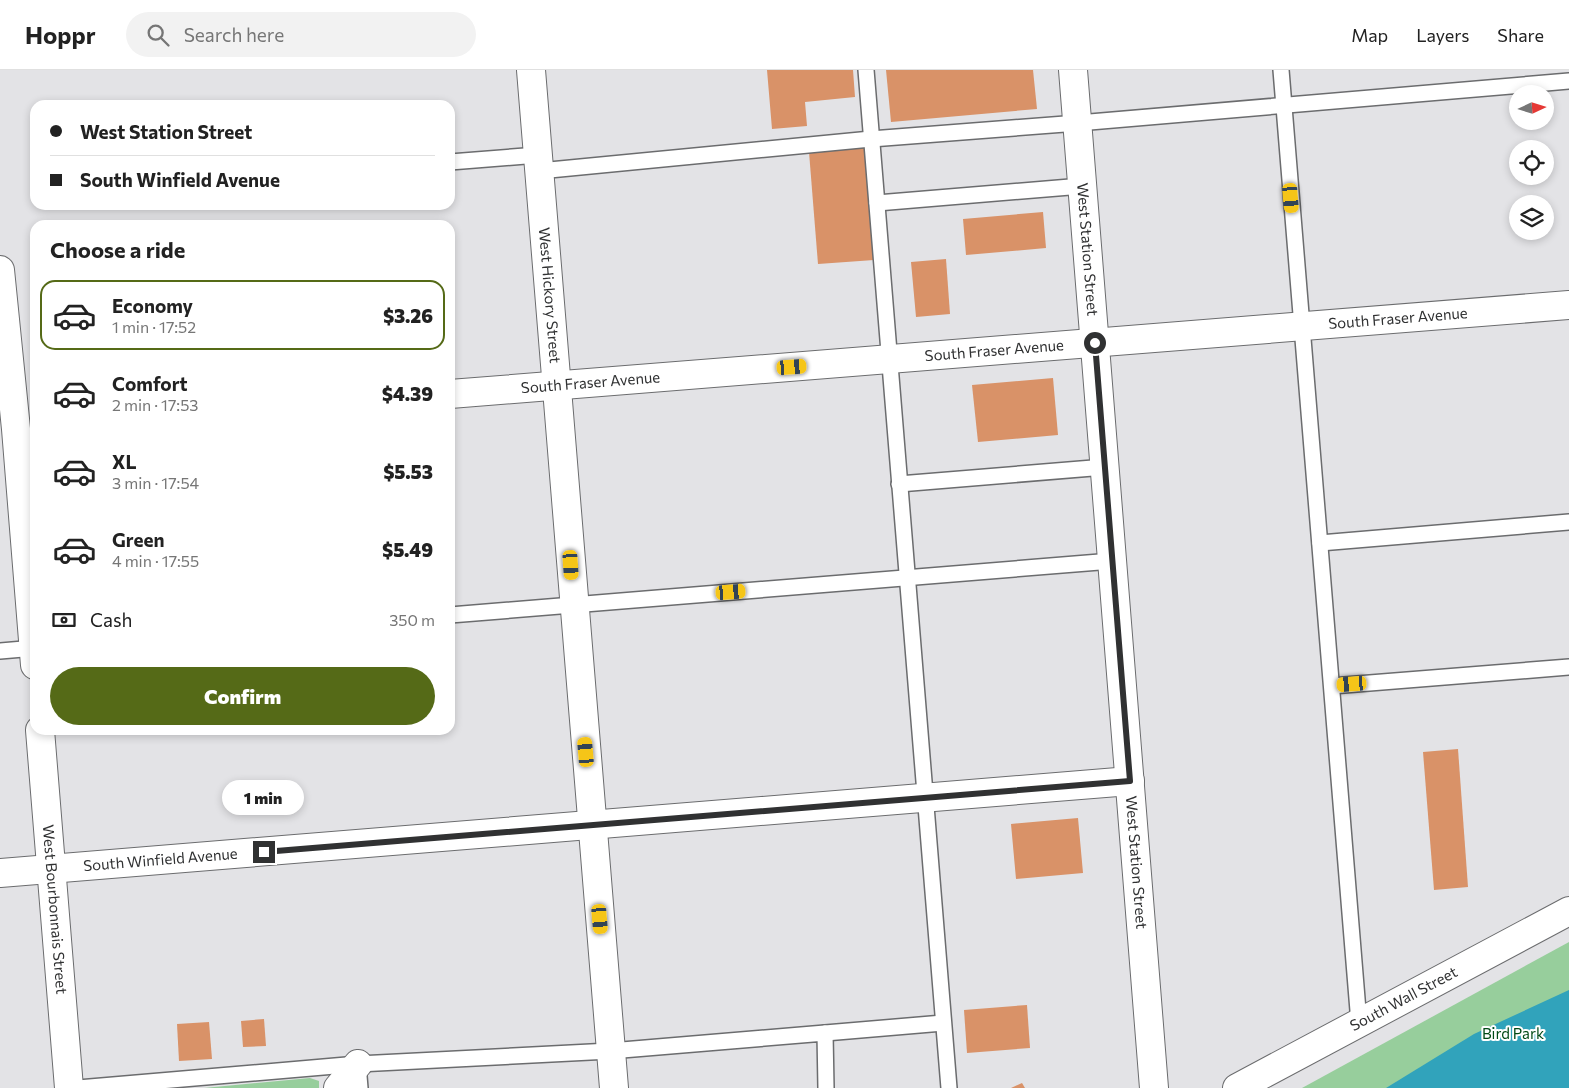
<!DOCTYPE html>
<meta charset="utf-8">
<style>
body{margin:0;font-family:Commissioner,sans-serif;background:#f2f2f2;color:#222;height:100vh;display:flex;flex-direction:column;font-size:19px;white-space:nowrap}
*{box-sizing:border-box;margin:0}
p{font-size:16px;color:#767676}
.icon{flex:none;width:28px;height:28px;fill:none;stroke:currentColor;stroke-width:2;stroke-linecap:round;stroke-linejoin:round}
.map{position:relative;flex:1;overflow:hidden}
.side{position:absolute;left:30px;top:150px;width:425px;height:515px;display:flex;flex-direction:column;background:#fff;border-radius:15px;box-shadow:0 2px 8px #0003}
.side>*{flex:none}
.top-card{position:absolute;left:30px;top:30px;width:425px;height:110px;border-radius:15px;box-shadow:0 2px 8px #0003;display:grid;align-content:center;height:110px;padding:0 20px;background:#fff}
.needle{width:32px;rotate:86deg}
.buttons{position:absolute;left:1509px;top:15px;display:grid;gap:10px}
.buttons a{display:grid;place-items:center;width:45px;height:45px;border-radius:50%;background:#fff;box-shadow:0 2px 8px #0003;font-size:25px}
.end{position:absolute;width:22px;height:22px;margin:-11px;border:6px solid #303132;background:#fff;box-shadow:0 0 0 2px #fff}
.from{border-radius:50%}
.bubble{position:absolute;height:35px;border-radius:18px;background:#fff;box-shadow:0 2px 8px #0003;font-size:16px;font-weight:800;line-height:35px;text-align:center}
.car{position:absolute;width:15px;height:30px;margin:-15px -8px;border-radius:6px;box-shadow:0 0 4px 1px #0007;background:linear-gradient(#f5c518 24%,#345 0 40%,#f5c518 0 76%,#345 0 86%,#f5c518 0)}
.top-card b{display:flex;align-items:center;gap:18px;height:48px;font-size:19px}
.top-card b+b{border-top:1px solid #e0e0e0}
.top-card i{width:12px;height:12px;background:#222}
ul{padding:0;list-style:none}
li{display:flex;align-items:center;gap:15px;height:70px;margin:0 10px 8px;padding:0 10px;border:2px solid transparent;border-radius:15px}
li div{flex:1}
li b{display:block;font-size:19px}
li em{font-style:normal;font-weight:800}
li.selected{border-color:#556a17}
li>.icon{width:45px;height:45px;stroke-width:1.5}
h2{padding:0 20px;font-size:22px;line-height:60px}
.pay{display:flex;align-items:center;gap:12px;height:55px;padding:0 20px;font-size:19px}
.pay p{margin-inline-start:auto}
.primary-button{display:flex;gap:10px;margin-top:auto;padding:10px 20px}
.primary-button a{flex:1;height:58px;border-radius:30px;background:#556a17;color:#fff;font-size:20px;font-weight:800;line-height:58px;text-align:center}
header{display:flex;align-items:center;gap:30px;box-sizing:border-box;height:70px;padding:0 25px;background:#fff;border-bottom:1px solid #e0e0e0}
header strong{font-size:24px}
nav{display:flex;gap:28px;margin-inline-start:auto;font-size:18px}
.search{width:350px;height:45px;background:#f2f2f2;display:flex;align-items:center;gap:12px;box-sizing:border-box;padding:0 18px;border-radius:28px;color:#767676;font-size:19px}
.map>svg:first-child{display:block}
</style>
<header>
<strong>Hoppr</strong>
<div class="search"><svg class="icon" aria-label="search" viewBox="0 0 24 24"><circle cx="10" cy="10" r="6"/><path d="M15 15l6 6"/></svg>Search here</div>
<nav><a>Map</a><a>Layers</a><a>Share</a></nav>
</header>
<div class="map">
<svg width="1569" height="1018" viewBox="0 0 1569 1018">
<rect width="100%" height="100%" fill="#e3e3e6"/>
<!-- green -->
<g fill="#97ce9c">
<polygon points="1569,872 1569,1018 1302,1018"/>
<polygon points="310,1008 319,1011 319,1018 204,1018"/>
</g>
<!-- water -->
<polygon fill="#31a3bb" points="1569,920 1569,1018 1386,1018 1474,964"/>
<!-- building -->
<g fill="#d99268">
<polygon points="767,0 853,0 855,27 805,32 807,56 772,59"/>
<polygon points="886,0 1033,0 1037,39 891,52"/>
<polygon points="866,77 874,190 818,194 809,82"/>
<polygon points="1043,142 1046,178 966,185 963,149"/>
<polygon points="946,189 950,244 916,247 911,192"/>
<polygon points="1053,308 1058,365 978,372 972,315"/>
<polygon points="1458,679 1468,817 1434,820 1423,682"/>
<polygon points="1078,748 1083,803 1016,809 1011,754"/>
<polygon points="1027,935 1030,978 967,983 964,940"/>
<polygon points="264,949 266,976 243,977 241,951"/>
<polygon points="209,952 212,989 179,991 177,954"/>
<polygon points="1022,1013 1025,1018 1011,1018"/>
</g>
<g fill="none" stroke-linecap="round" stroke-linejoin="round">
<!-- service casing -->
<g stroke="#6b6c6e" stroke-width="18">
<g id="service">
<polyline points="866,0 949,1018"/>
<polyline points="1281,0 1359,953"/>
<polyline points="450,92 538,85"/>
<polyline points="539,101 871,69 1078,53 1569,11"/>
<polyline points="877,133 1082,116"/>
<polyline points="899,414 1105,397"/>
<polyline points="1320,473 1569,452"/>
<polyline points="450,545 1112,491"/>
<polyline points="0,581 35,578"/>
<polyline points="1332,616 1569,597"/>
<polyline points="825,963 943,953"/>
<polyline points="358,994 360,1018"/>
<polyline points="78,1018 358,994 610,981 825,963 826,1018"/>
</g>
</g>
<!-- minor casing -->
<g stroke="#6b6c6e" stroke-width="30">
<g id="minor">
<path id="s1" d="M531,0l83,1018"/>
<polyline points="0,200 16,359 35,595"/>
<path id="s2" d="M450,324l1119,-89"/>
<path id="s3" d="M40,660l29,358"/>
<path id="s4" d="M0,803l1130,-92"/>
<polyline points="338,1018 358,994"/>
</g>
</g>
<!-- secondary casing -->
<g stroke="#6b6c6e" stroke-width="30">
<g id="secondary">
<path id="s5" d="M1073,0l81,1018"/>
<path id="s6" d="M1237,1018l332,-177"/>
</g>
</g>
<!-- service -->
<use href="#service" stroke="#fff" stroke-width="15"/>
<!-- minor -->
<use href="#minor" stroke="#fff" stroke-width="28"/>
<!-- secondary -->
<use href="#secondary" stroke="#fff" stroke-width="28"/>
</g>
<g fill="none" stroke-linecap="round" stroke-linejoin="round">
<!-- route -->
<polyline stroke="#303132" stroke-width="6" points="264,782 1130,711 1095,273"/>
</g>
<g text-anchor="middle" stroke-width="4" stroke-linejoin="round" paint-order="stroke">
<!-- street labels -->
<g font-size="15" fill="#303132" stroke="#fff">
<text dy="5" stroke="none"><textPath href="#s5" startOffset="180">West Station Street</textPath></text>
<text dy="5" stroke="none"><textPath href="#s1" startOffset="226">West Hickory Street</textPath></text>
<text dy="5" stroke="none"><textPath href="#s2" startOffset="951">South Fraser Avenue</textPath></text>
<text dy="5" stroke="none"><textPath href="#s2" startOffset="546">South Fraser Avenue</textPath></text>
<text dy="5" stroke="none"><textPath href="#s2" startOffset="141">South Fraser Avenue</textPath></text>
<text dy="5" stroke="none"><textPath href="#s4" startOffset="161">South Winfield Avenue</textPath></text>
<text dy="5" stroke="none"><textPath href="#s5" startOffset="795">West Station Street</textPath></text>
<text dy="5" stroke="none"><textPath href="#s3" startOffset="180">West Bourbonnais Street</textPath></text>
<text dy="5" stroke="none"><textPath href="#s6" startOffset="189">South Wall Street</textPath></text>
</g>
<!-- park labels -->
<g font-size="15" fill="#004915" stroke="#fff">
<text x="1513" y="969">Bird Park</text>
</g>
</g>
</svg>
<div class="buttons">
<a><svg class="needle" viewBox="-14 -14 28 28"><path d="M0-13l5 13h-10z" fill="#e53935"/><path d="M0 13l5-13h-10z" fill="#767676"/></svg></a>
<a><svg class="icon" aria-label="locate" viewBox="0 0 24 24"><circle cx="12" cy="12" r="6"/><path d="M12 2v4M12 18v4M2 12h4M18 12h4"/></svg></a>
<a><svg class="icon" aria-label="layers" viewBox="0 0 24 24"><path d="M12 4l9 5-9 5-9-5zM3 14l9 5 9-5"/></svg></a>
</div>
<i class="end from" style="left:1095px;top:273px"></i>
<i class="end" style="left:264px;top:782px"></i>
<div class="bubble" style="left:222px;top:710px;width:82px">1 min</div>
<i class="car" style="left:1291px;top:128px;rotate:175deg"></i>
<i class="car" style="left:792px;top:297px;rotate:86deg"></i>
<i class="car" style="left:571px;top:495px;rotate:176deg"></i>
<i class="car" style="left:731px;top:522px;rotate:86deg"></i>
<i class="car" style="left:1352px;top:614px;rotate:266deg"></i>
<i class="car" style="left:586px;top:682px;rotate:355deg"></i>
<i class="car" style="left:600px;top:849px;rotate:175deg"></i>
<div class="top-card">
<b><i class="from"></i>West Station Street</b>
<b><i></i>South Winfield Avenue</b>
</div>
<section class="side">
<h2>Choose a ride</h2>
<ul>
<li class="selected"><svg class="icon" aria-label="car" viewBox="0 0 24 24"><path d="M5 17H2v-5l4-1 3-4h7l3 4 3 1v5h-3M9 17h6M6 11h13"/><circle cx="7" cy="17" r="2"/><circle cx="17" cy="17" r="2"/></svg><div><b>Economy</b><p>1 min · 17:52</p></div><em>$3.26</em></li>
<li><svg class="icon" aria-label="car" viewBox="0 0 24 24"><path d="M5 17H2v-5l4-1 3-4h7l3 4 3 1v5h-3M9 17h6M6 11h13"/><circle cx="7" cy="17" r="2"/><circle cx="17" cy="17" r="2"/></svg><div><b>Comfort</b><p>2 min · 17:53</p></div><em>$4.39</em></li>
<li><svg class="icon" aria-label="car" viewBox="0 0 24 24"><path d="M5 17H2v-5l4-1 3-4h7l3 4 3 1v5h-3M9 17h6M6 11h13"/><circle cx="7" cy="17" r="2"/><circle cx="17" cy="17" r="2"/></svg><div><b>XL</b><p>3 min · 17:54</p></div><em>$5.53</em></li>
<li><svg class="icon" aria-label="car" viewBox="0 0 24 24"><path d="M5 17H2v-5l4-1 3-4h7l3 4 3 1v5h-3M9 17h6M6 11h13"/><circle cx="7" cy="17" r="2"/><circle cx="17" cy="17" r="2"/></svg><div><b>Green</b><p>4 min · 17:55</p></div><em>$5.49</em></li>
</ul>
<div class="pay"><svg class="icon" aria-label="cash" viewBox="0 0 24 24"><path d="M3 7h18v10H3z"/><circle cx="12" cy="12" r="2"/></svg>Cash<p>350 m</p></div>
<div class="primary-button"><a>Confirm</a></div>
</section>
</div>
